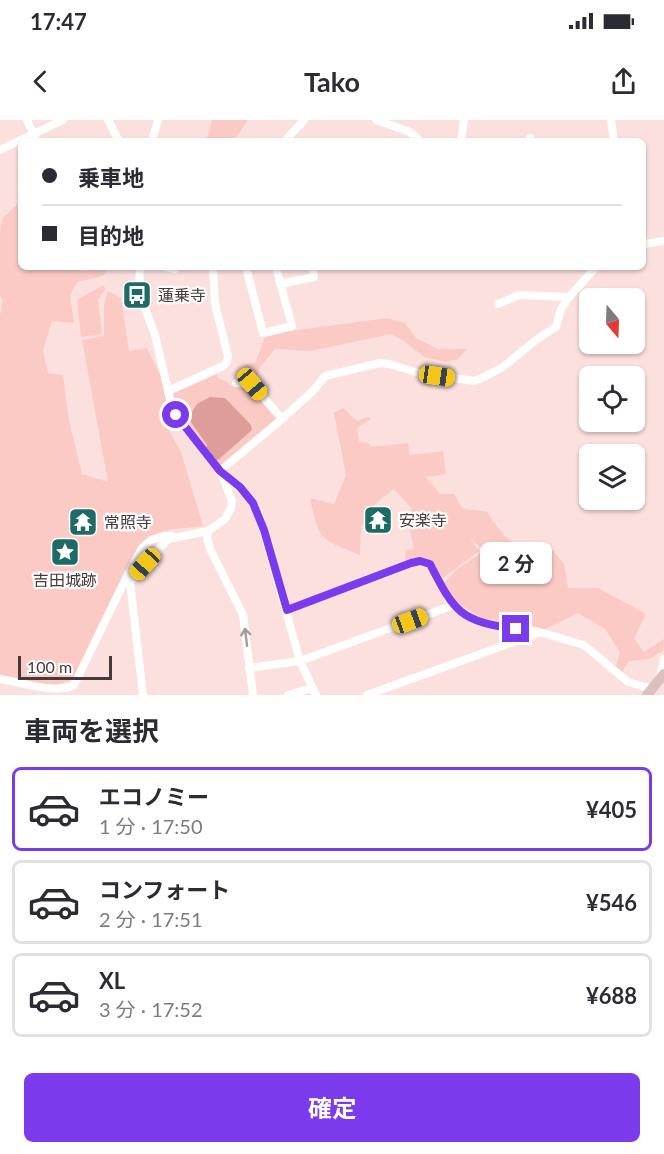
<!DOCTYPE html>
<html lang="ja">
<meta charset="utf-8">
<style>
body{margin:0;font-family:Lato,"Noto Sans JP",sans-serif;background:#f7f7f7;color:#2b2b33;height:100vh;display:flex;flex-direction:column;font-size:22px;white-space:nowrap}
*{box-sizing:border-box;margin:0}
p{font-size:20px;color:#7c7c81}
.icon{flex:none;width:33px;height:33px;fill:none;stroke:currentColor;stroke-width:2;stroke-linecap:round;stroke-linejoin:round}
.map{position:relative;height:575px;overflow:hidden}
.drawer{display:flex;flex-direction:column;background:#fff;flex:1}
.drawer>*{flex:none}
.banner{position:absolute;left:18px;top:18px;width:628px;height:132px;border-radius:9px;box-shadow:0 2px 4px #0004;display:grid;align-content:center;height:132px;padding:0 24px;background:#fff}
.needle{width:39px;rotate:161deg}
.tools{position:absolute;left:579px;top:168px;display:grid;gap:12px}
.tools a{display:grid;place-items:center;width:66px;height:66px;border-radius:9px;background:#fff;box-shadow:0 2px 4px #0004;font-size:30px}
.scale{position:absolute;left:18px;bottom:15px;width:94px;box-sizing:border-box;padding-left:6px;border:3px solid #453a39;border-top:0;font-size:16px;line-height:21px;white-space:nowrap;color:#453a39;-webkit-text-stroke:4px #fff;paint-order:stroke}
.end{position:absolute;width:27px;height:27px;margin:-14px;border:8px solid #7c3aed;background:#fff;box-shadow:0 0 0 3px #fff}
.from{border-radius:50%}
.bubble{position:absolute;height:42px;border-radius:9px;background:#fff;box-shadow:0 2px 4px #0004;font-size:20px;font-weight:700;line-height:42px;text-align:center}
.car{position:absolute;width:18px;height:36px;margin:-18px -9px;border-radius:8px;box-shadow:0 0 4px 2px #0007;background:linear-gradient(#f5c518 24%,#345 0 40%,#f5c518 0 76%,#345 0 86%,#f5c518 0)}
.banner b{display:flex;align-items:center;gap:21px;height:57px;font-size:22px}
.banner b+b{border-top:2px solid #e1e1e2}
.banner i{width:15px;height:15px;background:#2b2b33}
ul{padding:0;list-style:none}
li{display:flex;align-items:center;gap:18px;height:84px;margin:0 12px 9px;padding:0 12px;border:3px solid #e1e1e2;border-radius:9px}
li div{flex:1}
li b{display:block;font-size:22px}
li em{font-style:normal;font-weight:700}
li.on{border-color:#7c3aed}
li>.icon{width:54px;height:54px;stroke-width:1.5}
h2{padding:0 24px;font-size:27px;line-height:72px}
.cta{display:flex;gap:12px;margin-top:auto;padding:12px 24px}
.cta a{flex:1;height:69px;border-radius:9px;background:#7c3aed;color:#fff;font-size:24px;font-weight:700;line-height:69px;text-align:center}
.status{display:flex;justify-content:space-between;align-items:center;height:42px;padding:0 30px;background:#fff;direction:ltr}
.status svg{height:16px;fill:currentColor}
header{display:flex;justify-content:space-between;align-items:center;height:78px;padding:0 24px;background:#fff;font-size:27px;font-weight:700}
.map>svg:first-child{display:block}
</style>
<div class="status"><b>17:47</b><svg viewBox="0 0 49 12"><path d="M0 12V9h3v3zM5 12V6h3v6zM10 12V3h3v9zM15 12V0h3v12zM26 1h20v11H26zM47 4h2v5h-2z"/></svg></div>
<header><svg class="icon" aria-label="back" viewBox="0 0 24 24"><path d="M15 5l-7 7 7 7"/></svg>Tako<svg class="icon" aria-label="share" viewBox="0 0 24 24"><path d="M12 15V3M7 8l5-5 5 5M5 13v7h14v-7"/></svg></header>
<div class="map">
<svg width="664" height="575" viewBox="0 0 664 575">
<rect width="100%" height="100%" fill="#fbe0de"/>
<!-- green -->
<g fill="#fbcac5">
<polygon points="212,0 248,0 233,21 203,21 208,16"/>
<path d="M21,81v66h58l2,4 26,-1 -4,6 -26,6 -7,13 4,28 -22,-2 -9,29 5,23 15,2 6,46 13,53 26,8 -26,-142 22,-4v-32l4,-13 13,7 8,53 18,-3 14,29 7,34 -5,8 18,33 22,74c-22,3 -49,1 -64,20l-64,130c-19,18 -53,3 -75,-1v-360l3,-15 -3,-4v-65l3,-13z"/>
<polygon points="104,165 105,170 98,179 102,214 81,217 77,180"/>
<polygon points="387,198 405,203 416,218 438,229 467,229 458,239 445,242 424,237 404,221 391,214 311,231 275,229 261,246 255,259 242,259 246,244 255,243 265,217 291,211"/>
<path d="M217,254l1,4 9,4 4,4 19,1 26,30v4l-54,44h-4c-18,-22 -37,-43 -46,-71z"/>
<path d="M343,288l14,13 11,-4 3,2 -14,9 2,13 9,2 3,4 37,-4 2,12 33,-4 3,23 -20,3 14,17h14l8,14 25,4c20,30 26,37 64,36l13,16 4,24h30l48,26 -12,24 10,14 20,-13 -1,12 -14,8 -20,2 -7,11 -6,-6 4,-14 -15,-23 -27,-16 -33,16 -62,-11 -24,-14 -15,-20 12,-14 28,-19 -14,-13 9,13 -36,27 -15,-19 -23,1 1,-10 8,-1 -4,-18 1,-23 -17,-19 -18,14 -15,24 -1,28c-40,-16 -41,-14 -50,-57l24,6 12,-29 -12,-62z"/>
</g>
<!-- water -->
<polygon fill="#de9d98" points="210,277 225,278 251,305 252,310 218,340 215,340 207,330 207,325 188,298 197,284"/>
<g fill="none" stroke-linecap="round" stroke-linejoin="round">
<!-- street -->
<g stroke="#fff" stroke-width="8">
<polyline points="27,0 37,21"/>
<polyline points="108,0 119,21"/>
<polyline points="376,0 410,12 420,21"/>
<polyline points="611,0 614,21"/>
<polyline points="152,21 158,0"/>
<polyline points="285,21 304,0"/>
<polyline points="461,21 464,0"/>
<polyline points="530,21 530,18"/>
<polyline points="0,30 63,0"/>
<polyline points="644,124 664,121"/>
<polyline points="140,147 139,172 155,215 170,279 176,295 220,351 248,376 258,391 300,541 316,575"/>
<polyline points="166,147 175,149 177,147"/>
<polyline points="246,147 263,213 292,206 276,147"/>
<polyline points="280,164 314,157 313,147"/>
<polyline points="498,184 519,175 569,177"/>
<polyline points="236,263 252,264 282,299"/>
<polyline points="168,271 223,246 227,242 228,236 215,184 213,147"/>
<polyline points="220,351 282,299 314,270 325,256 380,243 389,244 419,253 454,258 474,261 482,258 503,247 536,220 556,207 561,189 569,177 596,147"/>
<polyline points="208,411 207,418 211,431 243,495 253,575"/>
<polyline points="287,490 411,443 420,442 430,444 449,481 463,493 477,502 539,512 584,525 628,562 652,569"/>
<polyline points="249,548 300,541 454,485"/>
<polyline points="660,557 664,539"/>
<path d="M0,559c20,3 57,16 74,6l53,-109 15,-28 9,-8 14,-4h6"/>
<polyline points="143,575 130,462 168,419 208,411 225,399 231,388 232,381 221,352"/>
<polyline points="288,575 312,568"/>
<polyline points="367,575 538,513"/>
</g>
<!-- secondary -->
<polyline stroke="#dac1bf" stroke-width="10" points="647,575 664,554"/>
</g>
<!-- one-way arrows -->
<defs><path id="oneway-shaft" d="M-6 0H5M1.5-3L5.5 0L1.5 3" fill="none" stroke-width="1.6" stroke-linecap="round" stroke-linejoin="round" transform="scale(1.5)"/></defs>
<use stroke="#a29c9c" href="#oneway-shaft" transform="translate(246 517) rotate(-97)"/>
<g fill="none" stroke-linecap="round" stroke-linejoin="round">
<!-- route -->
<path stroke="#7c3aed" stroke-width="8" d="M176,295l44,56 20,16 13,16 11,27 23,80 124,-47 9,-2 10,3c25,49 30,57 86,65"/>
</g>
<!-- icons -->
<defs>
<g id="bus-square" transform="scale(1.5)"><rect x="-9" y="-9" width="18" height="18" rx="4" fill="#1e6a67" stroke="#fff"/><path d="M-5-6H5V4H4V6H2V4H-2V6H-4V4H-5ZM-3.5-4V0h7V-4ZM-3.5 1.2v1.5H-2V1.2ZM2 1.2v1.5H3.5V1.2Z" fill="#fff"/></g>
<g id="temple-square" transform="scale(1.5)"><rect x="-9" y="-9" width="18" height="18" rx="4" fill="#1e6a67" stroke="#fff"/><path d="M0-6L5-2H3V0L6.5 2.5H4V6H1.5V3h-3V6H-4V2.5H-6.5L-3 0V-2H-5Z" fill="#fff"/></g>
<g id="sight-square" transform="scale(1.5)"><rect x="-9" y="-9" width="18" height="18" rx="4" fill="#1e6a67" stroke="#fff"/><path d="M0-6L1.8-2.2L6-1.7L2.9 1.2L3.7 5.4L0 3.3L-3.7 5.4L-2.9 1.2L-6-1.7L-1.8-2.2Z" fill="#fff"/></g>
</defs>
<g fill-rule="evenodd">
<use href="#bus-square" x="137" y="175"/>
<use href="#temple-square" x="378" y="400"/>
<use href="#temple-square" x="83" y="402"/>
<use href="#sight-square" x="65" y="432"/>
</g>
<g text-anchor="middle" stroke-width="4.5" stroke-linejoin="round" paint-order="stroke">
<!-- poi labels -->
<g font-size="16" fill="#453a39" stroke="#fff" text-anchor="start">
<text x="158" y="181">蓮乗寺</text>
<text x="399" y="406">安楽寺</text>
<text x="104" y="408">常照寺</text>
<text x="65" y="466" text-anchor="middle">吉田城跡</text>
</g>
</g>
</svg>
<div class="tools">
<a><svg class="needle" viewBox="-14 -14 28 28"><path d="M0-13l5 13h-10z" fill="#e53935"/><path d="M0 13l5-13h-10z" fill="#7c7c81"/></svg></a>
<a><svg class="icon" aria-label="locate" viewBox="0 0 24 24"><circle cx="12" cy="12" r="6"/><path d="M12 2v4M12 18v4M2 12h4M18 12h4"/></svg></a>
<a><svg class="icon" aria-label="layers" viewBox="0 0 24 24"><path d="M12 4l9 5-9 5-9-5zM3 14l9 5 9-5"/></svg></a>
</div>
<div class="scale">100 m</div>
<i class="end from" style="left:176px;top:295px"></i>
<i class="end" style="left:516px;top:509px"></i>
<div class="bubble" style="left:480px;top:422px;width:72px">2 分</div>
<i class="car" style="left:437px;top:256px;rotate:98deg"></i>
<i class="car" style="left:252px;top:264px;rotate:140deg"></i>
<i class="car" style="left:145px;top:444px;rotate:222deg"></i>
<i class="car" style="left:410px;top:501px;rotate:70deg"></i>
<div class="banner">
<b><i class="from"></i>乗車地</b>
<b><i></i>目的地</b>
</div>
</div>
<section class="drawer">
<h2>車両を選択</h2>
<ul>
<li class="on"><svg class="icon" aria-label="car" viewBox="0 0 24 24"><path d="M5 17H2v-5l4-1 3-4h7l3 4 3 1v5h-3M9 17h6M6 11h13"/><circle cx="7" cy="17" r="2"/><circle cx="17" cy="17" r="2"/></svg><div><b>エコノミー</b><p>1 分 · 17:50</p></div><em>¥405</em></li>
<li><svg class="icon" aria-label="car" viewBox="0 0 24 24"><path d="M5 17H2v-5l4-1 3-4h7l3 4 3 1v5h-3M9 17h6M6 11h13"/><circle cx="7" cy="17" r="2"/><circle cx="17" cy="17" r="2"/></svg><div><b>コンフォート</b><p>2 分 · 17:51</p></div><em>¥546</em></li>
<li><svg class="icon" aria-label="car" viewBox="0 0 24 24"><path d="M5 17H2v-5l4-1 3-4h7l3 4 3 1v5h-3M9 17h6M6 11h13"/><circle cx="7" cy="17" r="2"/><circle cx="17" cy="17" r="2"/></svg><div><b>XL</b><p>3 分 · 17:52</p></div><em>¥688</em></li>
</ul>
<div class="cta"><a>確定</a></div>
</section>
